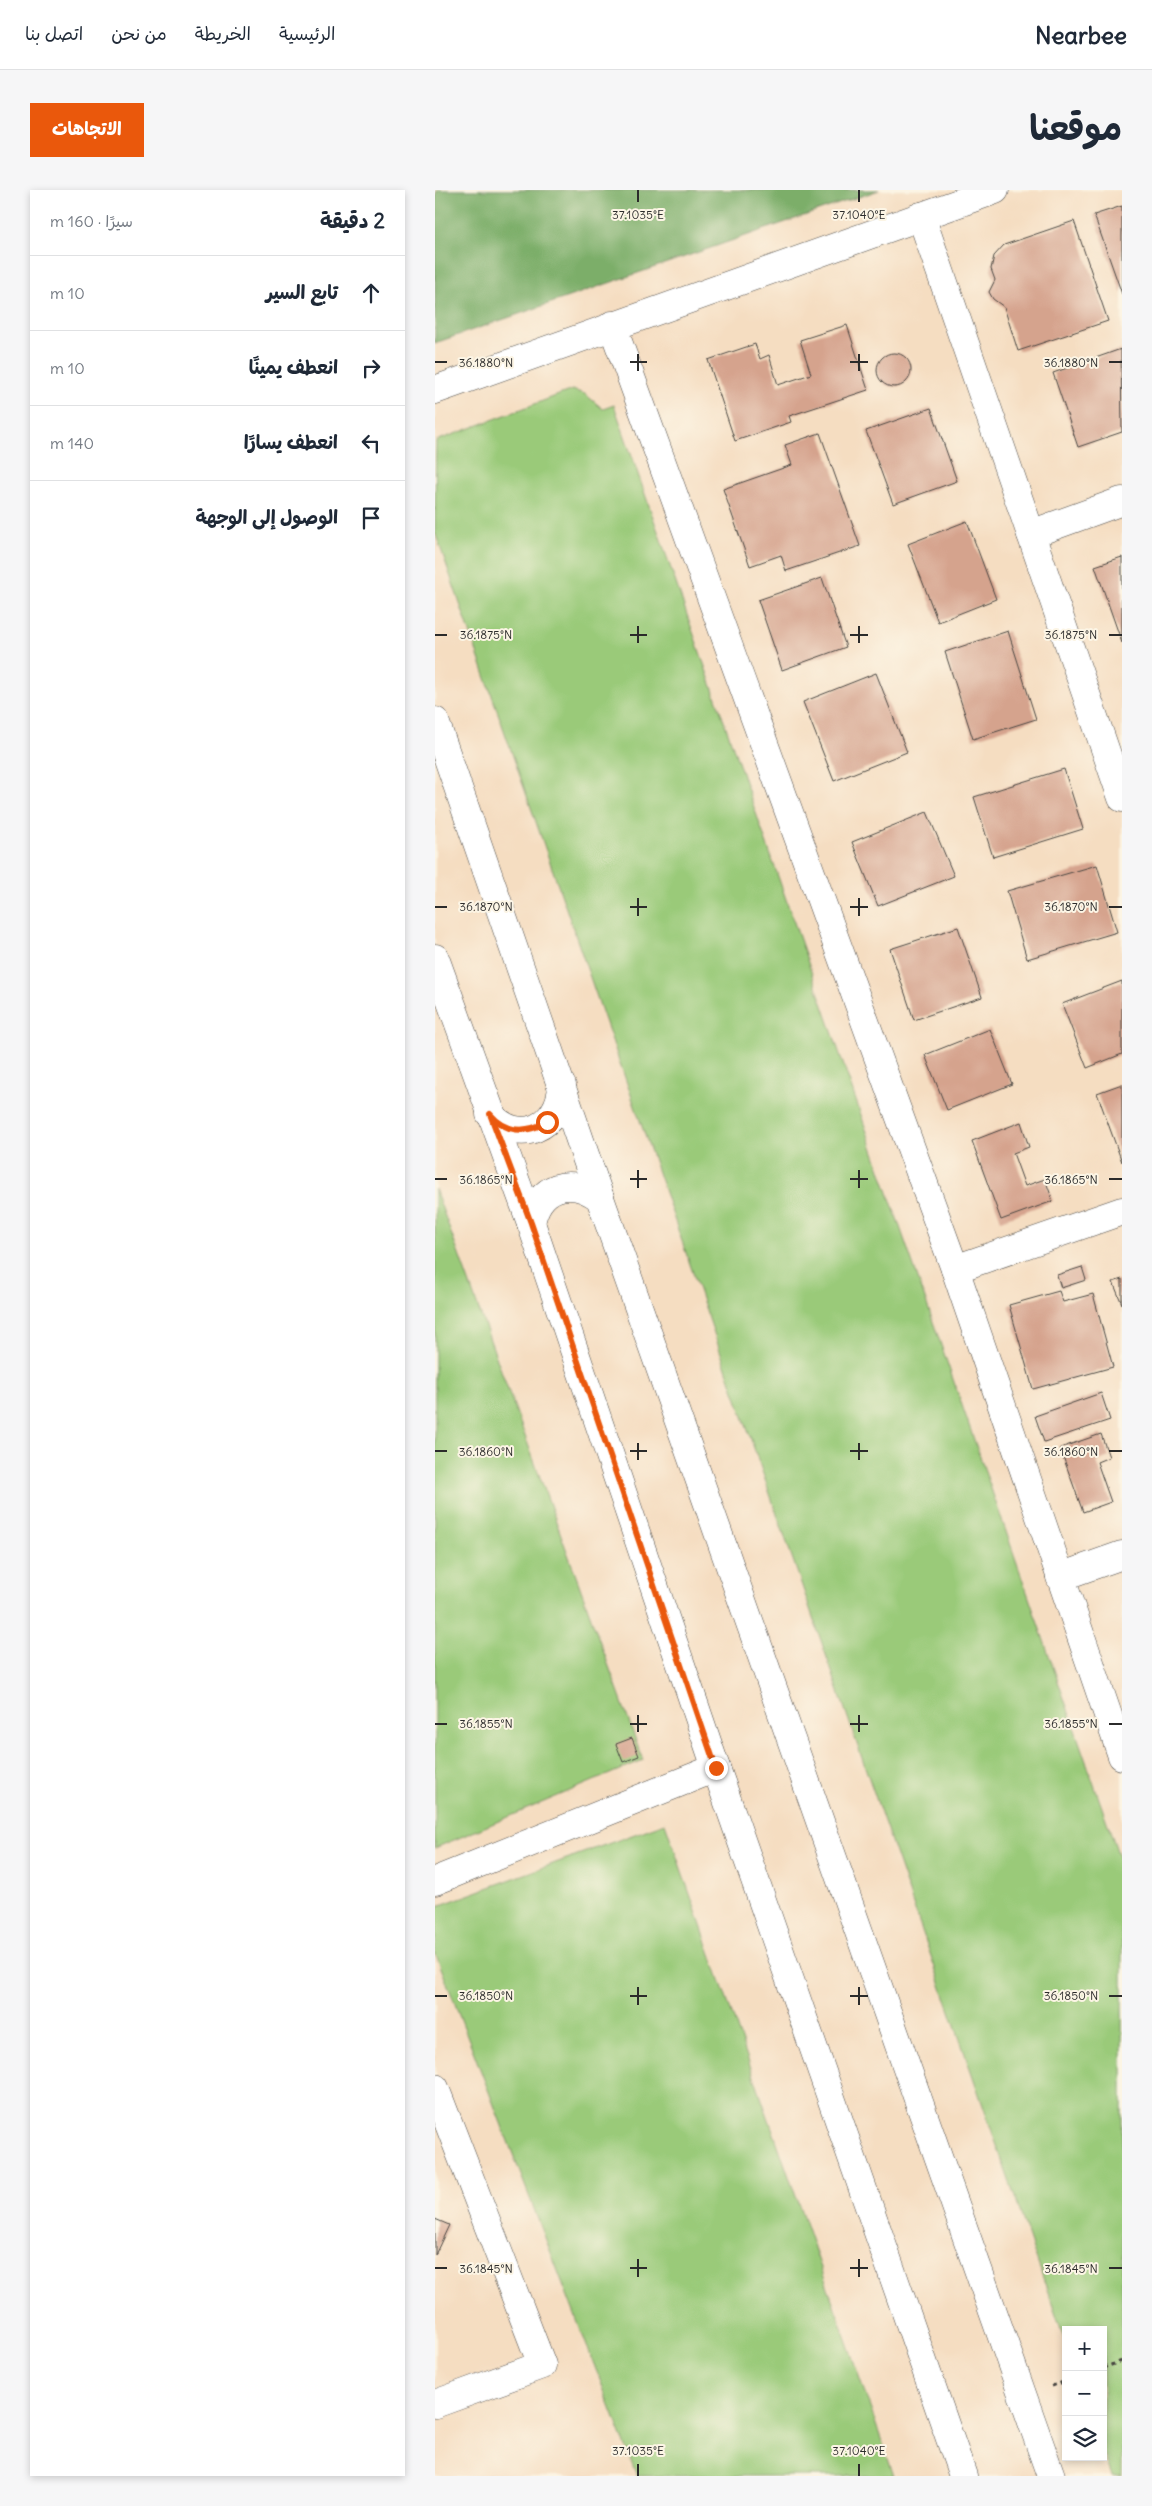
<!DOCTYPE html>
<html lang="ar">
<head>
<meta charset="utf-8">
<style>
	body { margin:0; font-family:Delius,"Playpen Sans Arabic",sans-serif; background:#f6f6f7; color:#1f2937; direction:rtl }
	.controls { position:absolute; right:15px; bottom:15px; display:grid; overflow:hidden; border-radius:0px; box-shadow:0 2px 8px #0003 }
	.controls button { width:45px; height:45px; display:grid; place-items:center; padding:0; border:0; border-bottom:1px solid #e0e1e3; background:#fff; color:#1f2937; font:25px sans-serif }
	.stop { position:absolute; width:15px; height:15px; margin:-11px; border:4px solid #ea580c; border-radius:50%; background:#fff }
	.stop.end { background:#ea580c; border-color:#fff; box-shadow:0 1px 5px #0008 }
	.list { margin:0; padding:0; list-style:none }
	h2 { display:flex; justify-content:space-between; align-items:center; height:65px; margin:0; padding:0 20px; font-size:21px }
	h2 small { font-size:16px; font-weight:400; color:#747a83 }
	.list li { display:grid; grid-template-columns:32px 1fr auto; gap:15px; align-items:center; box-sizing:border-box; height:75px; padding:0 20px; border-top:1px solid #e0e1e3 }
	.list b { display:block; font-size:19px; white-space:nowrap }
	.list em { font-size:16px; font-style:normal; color:#747a83 }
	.icon { flex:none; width:28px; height:28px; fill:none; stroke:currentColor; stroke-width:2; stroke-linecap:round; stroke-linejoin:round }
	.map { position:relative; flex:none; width:687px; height:2286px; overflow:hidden; direction:ltr; border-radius:0px }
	header { display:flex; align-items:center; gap:30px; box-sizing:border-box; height:70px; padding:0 25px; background:#fff; border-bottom:1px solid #e0e1e3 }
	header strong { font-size:24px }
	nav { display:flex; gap:28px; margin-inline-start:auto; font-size:18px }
	.intro { display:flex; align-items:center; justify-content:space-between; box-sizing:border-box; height:120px; padding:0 30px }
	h1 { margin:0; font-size:35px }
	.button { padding:12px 22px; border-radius:0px; background:#ea580c; color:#fff; font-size:18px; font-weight:700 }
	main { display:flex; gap:30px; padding:0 30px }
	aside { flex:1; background:#fff; border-radius:0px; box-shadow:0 2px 8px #0003 }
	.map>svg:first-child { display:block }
	.green { fill:#9aca79; stroke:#627a52 }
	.forest { fill:#7bae69; stroke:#536c4a }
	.building { fill:#d5a38d }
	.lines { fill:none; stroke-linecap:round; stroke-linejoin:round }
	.minor-casing { stroke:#494642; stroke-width:29 }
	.tertiary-casing { stroke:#494642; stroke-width:29 }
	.secondary-casing { stroke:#494642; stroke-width:29 }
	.path { stroke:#494642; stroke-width:3; stroke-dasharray:4 4; stroke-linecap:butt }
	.minor { stroke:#fff; stroke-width:28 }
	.tertiary { stroke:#fff; stroke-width:28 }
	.secondary { stroke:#fff; stroke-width:28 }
	.route { stroke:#ea580c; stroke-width:6 }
	.ticks { fill:none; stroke:#2b2b2b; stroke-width:2 }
	.ticks-label { font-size:12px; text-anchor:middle; fill:#2b2b2b; stroke:#fcf5e5; stroke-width:4; stroke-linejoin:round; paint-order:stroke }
</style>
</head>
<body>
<header>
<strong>Nearbee</strong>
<nav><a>الرئيسية</a><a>الخريطة</a><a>من نحن</a><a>اتصل بنا</a></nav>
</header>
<div class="intro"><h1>موقعنا</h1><a class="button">الاتجاهات</a></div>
<main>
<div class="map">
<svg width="687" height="2286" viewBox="0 0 687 2286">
	<rect width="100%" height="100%" fill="#fcf5e5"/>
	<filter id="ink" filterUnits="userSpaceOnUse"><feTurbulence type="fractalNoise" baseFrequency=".02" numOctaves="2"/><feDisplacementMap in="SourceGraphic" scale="10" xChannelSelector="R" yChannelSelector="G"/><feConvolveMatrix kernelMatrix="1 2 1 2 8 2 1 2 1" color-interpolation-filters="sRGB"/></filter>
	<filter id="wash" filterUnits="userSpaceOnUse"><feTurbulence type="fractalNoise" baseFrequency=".0096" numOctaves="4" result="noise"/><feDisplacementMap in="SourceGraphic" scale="20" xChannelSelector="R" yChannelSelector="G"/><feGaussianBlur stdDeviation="1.12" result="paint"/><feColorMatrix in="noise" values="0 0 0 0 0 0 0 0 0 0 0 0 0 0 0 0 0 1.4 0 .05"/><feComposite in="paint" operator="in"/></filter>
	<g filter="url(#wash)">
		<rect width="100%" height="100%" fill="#f5ddc1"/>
		<g class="green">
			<polygon points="137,200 150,204 168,219 179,215 687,1675 687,2286 677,2286 668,2262 668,2140 631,2140 631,2154 0,342 1,251"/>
			<polygon points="0,999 208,1570 0,1658"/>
			<polygon points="230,1633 459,2286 202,2286 0,1762 0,1717"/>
		</g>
		<polygon class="forest" points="2,0 444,0 0,153 0,10"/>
		<g id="blocks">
			<g class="building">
				<polygon points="687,16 687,104 659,25"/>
				<polygon points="639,31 673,131 583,161 569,117 558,109 554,102 560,90 556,79 559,66 569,55"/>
				<polygon points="412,135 433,200 354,226 356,232 300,251 273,170 320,154 325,169 334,165 343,195 376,184 365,150"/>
				<polygon points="686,159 687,242 643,257 618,183"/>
				<circle cx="459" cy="180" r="17"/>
				<polygon points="496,218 522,291 458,314 431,241"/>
				<polygon points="385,243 425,356 351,381 346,365 315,376 288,299 357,275 350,255"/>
				<polygon points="532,331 561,409 503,432 473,354"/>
				<polygon points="687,367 687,453 660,376"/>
				<polygon points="387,388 411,457 347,480 323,410"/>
				<polygon points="573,441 601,529 538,549 510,462"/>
				<polygon points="441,483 472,562 399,591 368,512"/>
				<polygon points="629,579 648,639 558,667 539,607"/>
				<polygon points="492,622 519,686 443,716 417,652"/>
				<polygon points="662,675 682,742 592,769 572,701"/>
				<polygon points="523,737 547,807 479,830 455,759"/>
				<polygon points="687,791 687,864 652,878 627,814"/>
				<polygon points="555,839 577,894 512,920 490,865"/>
				<polygon points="687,894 687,972 662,903"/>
				<polygon points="586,932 594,957 578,963 590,996 610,989 618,1011 566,1030 537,951"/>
				<polygon points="647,1077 651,1090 626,1098 622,1085"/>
				<polygon points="687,1089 687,1114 678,1092"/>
				<polygon points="624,1101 628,1112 658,1104 678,1177 598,1199 574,1115"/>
				<polygon points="666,1203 675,1230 609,1252 600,1226"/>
				<polygon points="666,1244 674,1267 662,1272 676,1312 648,1322 625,1258"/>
				<polygon points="197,1548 204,1566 188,1572 181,1554"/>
				<polygon points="0,2029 14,2035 0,2065"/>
			</g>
		</g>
	</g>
	<g filter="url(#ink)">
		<use href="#blocks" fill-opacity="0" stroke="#494642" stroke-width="1"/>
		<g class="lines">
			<g class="minor-casing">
				<g id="minor">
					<polyline points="486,26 687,608"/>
					<polyline points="596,344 687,311"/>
					<polyline points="520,1079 687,1021"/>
					<polyline points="625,1387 687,1365"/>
					<polyline points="0,1691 281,1578"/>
					<polyline points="0,1898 107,2175 0,2214"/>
				</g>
			</g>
			<g class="tertiary-casing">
				<g id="tertiary">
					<polyline points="177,135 520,1079 687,1566"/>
					<polyline points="0,200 560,0"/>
				</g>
			</g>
			<g class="secondary-casing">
				<g id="secondary">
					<polyline points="0,531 165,1008 616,2286"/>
					<polyline points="0,768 96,1033 281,1578 528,2286"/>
					<path d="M55,924C83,957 125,938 127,896"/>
					<path d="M96,1033C103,996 135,985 165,1008"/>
				</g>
			</g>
			<g class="path">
				<polyline points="668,2178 687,2171"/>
				<polyline points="617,2196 631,2191"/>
			</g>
			<use href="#minor" class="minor"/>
			<use href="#tertiary" class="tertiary"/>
			<use href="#secondary" class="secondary"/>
		</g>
	</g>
	<g class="lines" filter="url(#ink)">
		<path class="route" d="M112,932C90,944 71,943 55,924L96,1033L281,1578"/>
	</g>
	<path class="ticks" d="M203,0V12M424,0V12M203,164V181M424,164V181M0,172H12M195,172H212M415,172H433M674,172H687M203,436V453M424,436V453M0,445H12M195,445H212M415,445H433M674,445H687M203,708V726M424,708V726M0,717H12M195,717H212M415,717H433M674,717H687M203,980V998M424,980V998M0,989H12M195,989H212M415,989H433M674,989H687M203,1253V1270M424,1253V1270M0,1261H12M195,1261H212M415,1261H433M674,1261H687M203,1525V1542M424,1525V1542M0,1534H12M195,1534H212M415,1534H433M674,1534H687M203,1797V1815M424,1797V1815M0,1806H12M195,1806H212M415,1806H433M674,1806H687M203,2069V2087M424,2069V2087M0,2078H12M195,2078H212M415,2078H433M674,2078H687M203,2274V2286M424,2274V2286"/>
	<g class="ticks-label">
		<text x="203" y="29">37.1035°E</text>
		<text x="424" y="29">37.1040°E</text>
		<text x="51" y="177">36.1880°N</text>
		<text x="636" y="177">36.1880°N</text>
		<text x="51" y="449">36.1875°N</text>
		<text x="636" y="449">36.1875°N</text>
		<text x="51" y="721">36.1870°N</text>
		<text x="636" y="721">36.1870°N</text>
		<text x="51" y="994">36.1865°N</text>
		<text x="636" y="994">36.1865°N</text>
		<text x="51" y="1266">36.1860°N</text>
		<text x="636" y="1266">36.1860°N</text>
		<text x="51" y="1538">36.1855°N</text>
		<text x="636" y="1538">36.1855°N</text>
		<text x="51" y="1810">36.1850°N</text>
		<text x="636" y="1810">36.1850°N</text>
		<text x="51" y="2083">36.1845°N</text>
		<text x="636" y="2083">36.1845°N</text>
		<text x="203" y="2265">37.1035°E</text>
		<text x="424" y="2265">37.1040°E</text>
	</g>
</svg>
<div class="controls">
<button>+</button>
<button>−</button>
<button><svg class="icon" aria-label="layers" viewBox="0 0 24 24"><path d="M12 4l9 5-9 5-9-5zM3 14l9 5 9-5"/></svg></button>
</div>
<div class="stop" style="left:112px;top:932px"></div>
<div class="stop end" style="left:281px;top:1578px"></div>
</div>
<aside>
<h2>2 دقيقة<small>سيرًا · 160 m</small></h2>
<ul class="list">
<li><svg class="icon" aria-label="ahead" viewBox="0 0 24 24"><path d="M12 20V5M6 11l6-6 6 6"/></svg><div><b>تابع السير</b></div><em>10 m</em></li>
<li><svg class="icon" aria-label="right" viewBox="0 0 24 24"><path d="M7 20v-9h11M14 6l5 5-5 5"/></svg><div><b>انعطف يمينًا</b></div><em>10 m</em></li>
<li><svg class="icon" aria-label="left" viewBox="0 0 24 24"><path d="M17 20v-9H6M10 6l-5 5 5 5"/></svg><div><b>انعطف يسارًا</b></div><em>140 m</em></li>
<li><svg class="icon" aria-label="arrive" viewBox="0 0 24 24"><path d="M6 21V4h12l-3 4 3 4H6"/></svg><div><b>الوصول إلى الوجهة</b></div></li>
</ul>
</aside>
</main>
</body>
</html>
